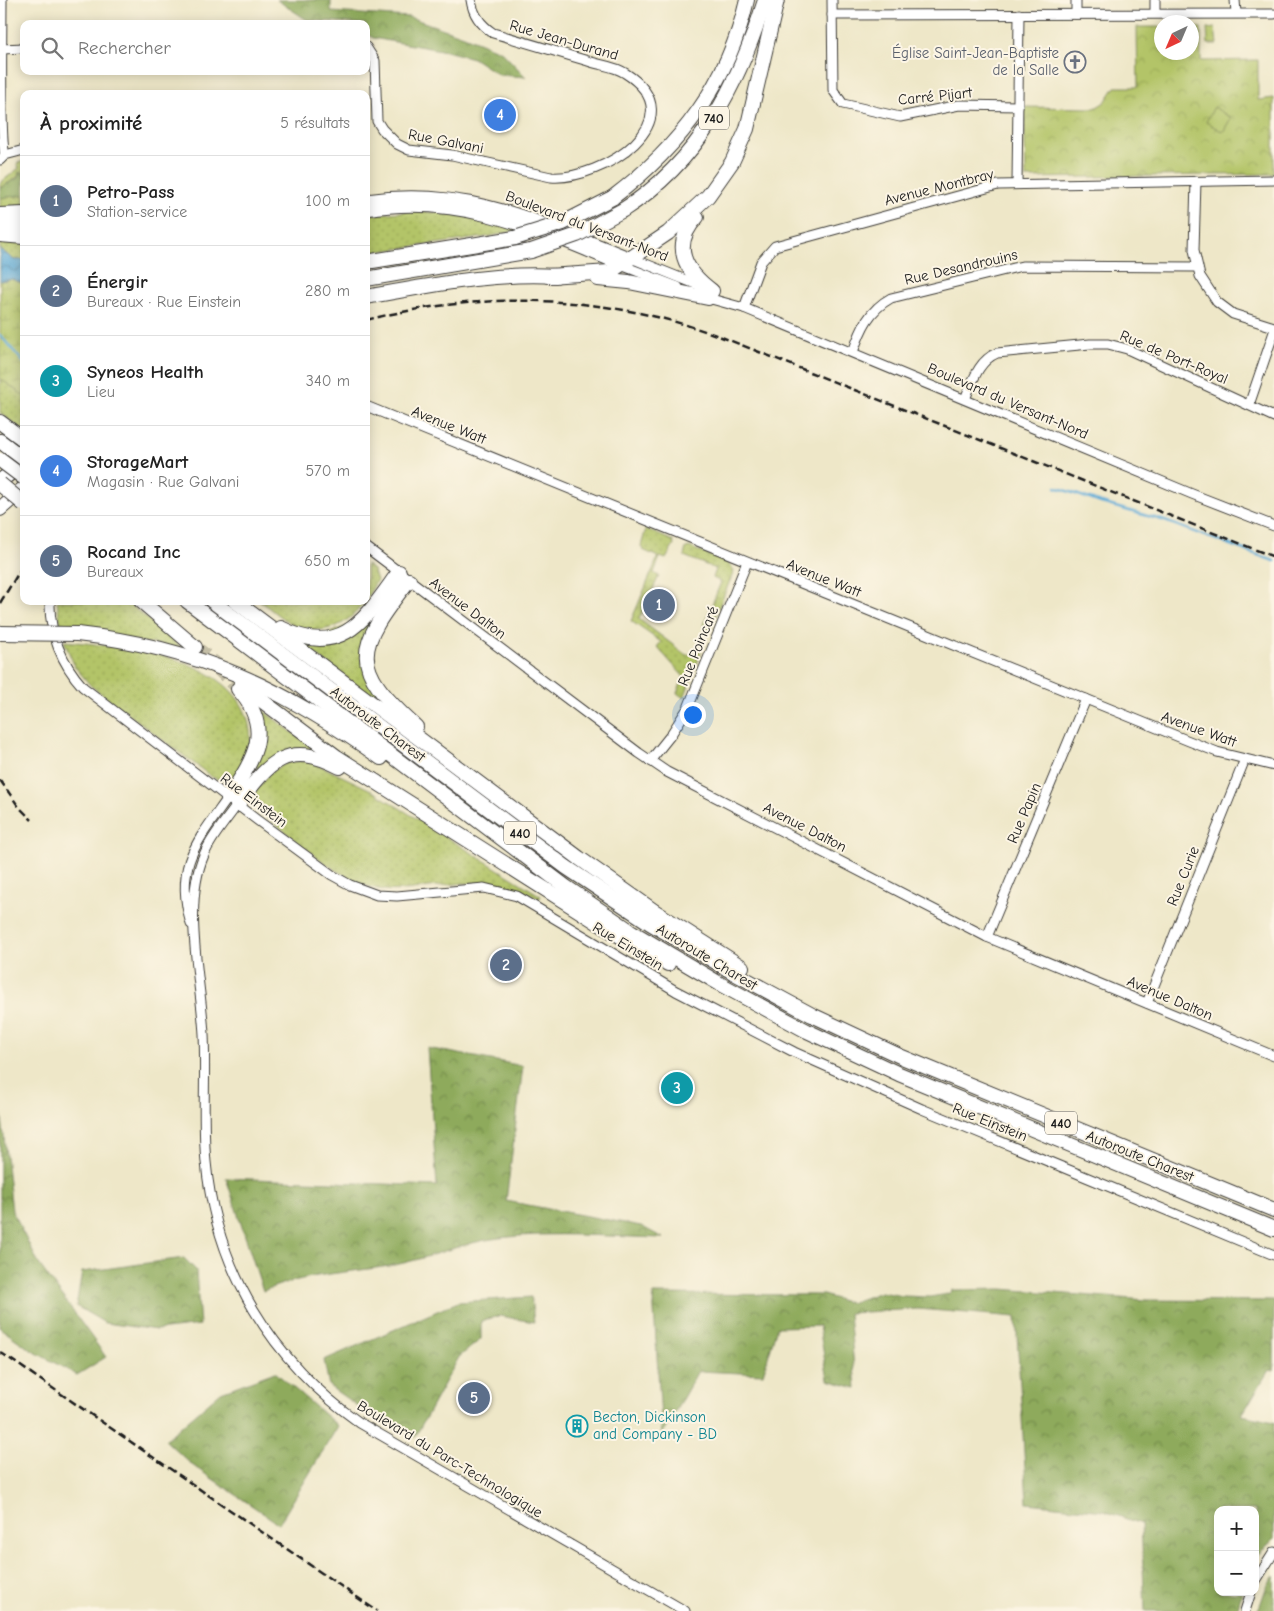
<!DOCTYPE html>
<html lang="fr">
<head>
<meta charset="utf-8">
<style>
	body { margin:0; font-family:"Comic Neue",sans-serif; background:#f2f2f2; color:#222 }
	.controls { position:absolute; right:15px; bottom:15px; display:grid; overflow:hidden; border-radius:10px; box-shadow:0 2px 12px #0003 }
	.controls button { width:45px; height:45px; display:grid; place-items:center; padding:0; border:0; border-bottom:1px solid #e0e0e0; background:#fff; color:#222; font:25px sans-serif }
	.compass { position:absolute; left:1154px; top:15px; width:45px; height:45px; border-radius:50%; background:#fff; box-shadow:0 2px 12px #0003; rotate:224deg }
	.you { position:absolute; left:692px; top:714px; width:18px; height:18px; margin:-12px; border:4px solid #fff; border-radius:50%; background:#1a73e8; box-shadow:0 0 0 8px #1a73e833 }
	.badge { display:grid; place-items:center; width:32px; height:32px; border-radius:50%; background:#1a73e8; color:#fff; font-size:16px; font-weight:700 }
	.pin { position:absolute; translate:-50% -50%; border:2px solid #fff; box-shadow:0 1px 5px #0006 }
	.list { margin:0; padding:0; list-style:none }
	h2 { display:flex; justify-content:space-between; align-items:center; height:65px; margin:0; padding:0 20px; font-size:21px }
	h2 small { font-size:16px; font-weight:400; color:#767676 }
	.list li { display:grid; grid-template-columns:32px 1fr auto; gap:15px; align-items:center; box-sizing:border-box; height:90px; padding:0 20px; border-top:1px solid #e0e0e0 }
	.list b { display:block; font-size:19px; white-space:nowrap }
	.list p { margin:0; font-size:16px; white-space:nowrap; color:#767676 }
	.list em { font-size:16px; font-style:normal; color:#767676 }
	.icon { flex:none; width:28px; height:28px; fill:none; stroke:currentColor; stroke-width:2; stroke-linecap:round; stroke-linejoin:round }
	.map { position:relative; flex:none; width:1274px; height:1611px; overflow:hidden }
	.search { position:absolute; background:#fff; box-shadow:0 2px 12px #0003; left:20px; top:20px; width:350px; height:55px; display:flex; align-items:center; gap:12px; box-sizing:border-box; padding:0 18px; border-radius:10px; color:#767676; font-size:19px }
	.panel { position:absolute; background:#fff; box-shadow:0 2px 12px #0003; left:20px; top:90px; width:350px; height:515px; border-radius:10px }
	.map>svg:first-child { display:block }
	.grass { fill:url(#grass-dots); stroke:#687042 }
	.forest { fill:url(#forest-crowns); stroke:#55633c }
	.wetland { fill:url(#wetland-marsh); stroke:#687042 }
	.park { fill:url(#park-crowns); stroke:#687042 }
	.garden { fill:#b3c467; stroke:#687042 }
	.water { fill:url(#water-waves); stroke:#3d647a }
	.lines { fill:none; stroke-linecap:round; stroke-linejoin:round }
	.stream { stroke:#5eabd7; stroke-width:2.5 }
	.highway-tunnel { stroke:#c4bea6; stroke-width:14; stroke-dasharray:14 7; stroke-linecap:butt }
	.minor-casing { stroke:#3c3a36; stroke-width:11 }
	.major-casing { stroke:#3c3a36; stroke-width:13 }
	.highway-casing { stroke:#3c3a36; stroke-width:16 }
	.minor { stroke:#fff; stroke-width:9 }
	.major { stroke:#fff; stroke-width:11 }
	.highway { stroke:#fff; stroke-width:14 }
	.rail { stroke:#1c1c1c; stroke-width:2.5; stroke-dasharray:8 4; stroke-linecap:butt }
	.highway-bridge-casing { stroke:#3c3a36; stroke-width:16; stroke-linecap:butt }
	.highway-bridge { stroke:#fff; stroke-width:14 }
	.labels { text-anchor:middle; stroke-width:4; stroke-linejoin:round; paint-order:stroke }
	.shield { fill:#fcf5e5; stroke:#5f5d58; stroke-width:1 }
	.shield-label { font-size:14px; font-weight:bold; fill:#1c1c1c }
	.street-label { font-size:15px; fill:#1c1c1c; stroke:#fcf5e5 }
	.worship-label { font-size:15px; fill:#5b616d; stroke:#fcf5e5; text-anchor:end }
	.culture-label { font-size:15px; fill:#0d838f; stroke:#fcf5e5; text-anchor:start }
</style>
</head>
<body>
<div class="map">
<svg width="1274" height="1611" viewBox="0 0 1274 1611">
	<defs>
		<pattern id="grass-dots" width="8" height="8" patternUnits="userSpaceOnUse" patternTransform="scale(1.25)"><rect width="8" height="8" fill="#b3c467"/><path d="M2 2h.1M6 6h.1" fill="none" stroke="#99a859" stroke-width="1.8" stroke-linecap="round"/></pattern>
		<pattern id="forest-crowns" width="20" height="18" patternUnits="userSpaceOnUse" patternTransform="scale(1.25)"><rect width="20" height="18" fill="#8eaa5c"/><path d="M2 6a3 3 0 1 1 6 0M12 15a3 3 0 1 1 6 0" fill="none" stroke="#738a4b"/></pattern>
		<pattern id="wetland-marsh" width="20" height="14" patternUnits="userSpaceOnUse" patternTransform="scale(1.25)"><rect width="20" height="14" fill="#b3c467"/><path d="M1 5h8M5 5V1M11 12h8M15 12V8" fill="none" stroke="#99a859"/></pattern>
		<pattern id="park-crowns" width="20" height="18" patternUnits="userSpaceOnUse" patternTransform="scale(1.25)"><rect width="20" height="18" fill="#b3c467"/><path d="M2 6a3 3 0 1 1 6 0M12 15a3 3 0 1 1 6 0" fill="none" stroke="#99a859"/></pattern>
		<pattern id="water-waves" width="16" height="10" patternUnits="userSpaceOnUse" patternTransform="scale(1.25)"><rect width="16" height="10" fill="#5eabd7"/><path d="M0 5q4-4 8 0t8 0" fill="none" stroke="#4d8aae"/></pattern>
	</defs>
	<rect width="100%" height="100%" fill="#fcf5e5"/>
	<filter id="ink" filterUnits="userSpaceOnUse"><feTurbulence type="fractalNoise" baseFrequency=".02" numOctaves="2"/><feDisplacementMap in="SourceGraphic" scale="10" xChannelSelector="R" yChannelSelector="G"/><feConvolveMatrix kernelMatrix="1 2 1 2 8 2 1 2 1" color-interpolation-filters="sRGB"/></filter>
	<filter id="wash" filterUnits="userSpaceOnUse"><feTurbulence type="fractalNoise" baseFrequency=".0096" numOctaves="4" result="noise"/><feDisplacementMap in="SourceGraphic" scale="20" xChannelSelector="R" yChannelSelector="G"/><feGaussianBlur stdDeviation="1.12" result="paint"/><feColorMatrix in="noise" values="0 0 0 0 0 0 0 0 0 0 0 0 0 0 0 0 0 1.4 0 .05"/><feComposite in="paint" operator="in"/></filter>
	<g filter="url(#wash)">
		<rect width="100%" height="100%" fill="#eee7c8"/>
		<g class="grass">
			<polygon points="24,161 24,173 0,188 0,183 19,168 17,163"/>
			<polygon points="24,195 24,207 0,208 0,198"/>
			<polygon points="412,211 457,214 516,229 516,231 486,237 366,253 366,215"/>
			<polygon points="0,241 24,243 24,260 14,260 0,249"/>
			<polygon points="0,378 24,396 24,431 0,413"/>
			<polygon points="646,529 673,541 674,545 666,559 660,557 654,573 659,576 639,619 686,655 693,654 695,649 701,653 684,698 677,693 684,677 657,647 661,642 631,621 658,557 643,550 641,546"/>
			<polygon points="689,547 728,563 734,571 709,631 703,627 721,582 713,578 716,569 684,556 686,548"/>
			<polygon points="366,564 373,570 377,580 366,600"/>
			<polygon points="57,601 126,601 183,649 61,628"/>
			<path d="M260,601H365C350,624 326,636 298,627C285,622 271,609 260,601Z"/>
			<polygon points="372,616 374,617 364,637 380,698 378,701 302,644"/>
			<path d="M64,641C123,647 240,655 250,730C253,750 245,768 229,780H219L212,777L91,686L75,667Z"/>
			<polygon points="262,710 312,747 311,751 260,770 256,767 263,743 259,712"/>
			<path d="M308,760L369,789L541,896L539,899C498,876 464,883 420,888C406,890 393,892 378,889C338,881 291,835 258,810L254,801L255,792L270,772L287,763Z"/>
		</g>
		<g class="forest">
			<polygon points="277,0 331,0 331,12 409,17 464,36 502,52 526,77 499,75 473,58 446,51 373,38 366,34 366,24 307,20"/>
			<polygon points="19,172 24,173 24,195 0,198 0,188 18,178"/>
			<path d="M427,1048L523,1066L506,1201L641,1226L663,1238C609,1237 553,1231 499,1238C462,1242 426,1260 389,1266C346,1273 304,1274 263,1291L226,1178L437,1186Z"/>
			<polygon points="0,1099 12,1211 39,1264 106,1357 77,1375 31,1350 0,1328"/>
			<polygon points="184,1258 196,1270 200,1325 157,1330 105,1323 76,1306 82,1272"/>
			<polygon points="1001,1289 1146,1300 1274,1301 1274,1371 1269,1370 1242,1415 1274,1422 1274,1539 1255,1557 1255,1510 1218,1510 1218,1592 1242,1592 1237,1611 1145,1611 1141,1524 1104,1511 1027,1503 1016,1317 918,1309 849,1313 856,1388 828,1380 819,1326 777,1327 763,1374 698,1371 662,1435 653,1294 823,1295 850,1303 881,1292 903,1296 930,1297 948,1294 952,1290"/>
			<polygon points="531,1297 534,1322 500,1316 481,1321 481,1339 459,1357 415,1437 373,1417 329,1386 324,1360 458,1302"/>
			<polygon points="275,1372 338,1426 279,1524 192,1465 165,1440 221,1392"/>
			<polygon points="1274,1576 1274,1611 1258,1611 1266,1588"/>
		</g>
		<polygon class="wetland" points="12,279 24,284 24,396 0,378 0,281"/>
		<polygon class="park" points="1137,27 1161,27 1162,52 1192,52 1192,27 1201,28 1201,61 1258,60 1258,100 1274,98 1274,174 1026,178 1024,107 1095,108 1105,102 1115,87 1138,87"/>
		<g class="garden">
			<polygon points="1215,28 1217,44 1208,44 1207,29"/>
			<polygon points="1214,107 1231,118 1223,132 1206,122"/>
		</g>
		<polygon class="water" points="0,249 14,260 24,260 24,284 12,279 0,281"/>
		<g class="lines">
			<g class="stream">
				<polyline points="0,335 24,363"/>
				<polyline points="1056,487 1101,503 1162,520 1274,561"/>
			</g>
		</g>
	</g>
	<g filter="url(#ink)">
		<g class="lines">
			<g class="highway-tunnel">
				<polyline points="195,647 220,667"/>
				<polyline points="216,667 237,687"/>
			</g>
			<g class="minor-casing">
				<g id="minor">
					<path d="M2,0C2,25 0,141 5,155"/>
					<polyline points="832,0 833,90 843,104 900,117 959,105 1018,106"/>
					<polyline points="1076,0 1076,14"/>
					<polyline points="1235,0 1236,13"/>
					<polyline points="1155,13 1155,0"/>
					<polyline points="832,15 1274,14"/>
					<path d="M366,47L375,61L377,121L382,129L397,144L409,150L452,155L551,177C602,181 698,119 625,73C615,66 599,65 588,61C557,52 525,42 493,33C481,25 473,15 471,0"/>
					<polyline points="2,49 24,48"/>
					<polyline points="0,160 5,155 24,150"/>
					<polyline points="1196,181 1194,250 1200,276 1217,302 1233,314 1274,327"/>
					<polyline points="1017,184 1019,14"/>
					<polyline points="631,258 703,287"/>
					<polyline points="621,265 678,287"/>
					<polyline points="704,297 744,308 1192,494 1274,526"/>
					<polyline points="744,308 761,262 775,246 998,185 1274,180"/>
					<path d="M853,352C861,329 869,310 891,298L1022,266L1197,267"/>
					<path d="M965,399C973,381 978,361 997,353L1090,344H1108L1127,349L1274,417"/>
					<polyline points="1249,405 1274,332"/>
					<polyline points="366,406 1189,741 1217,752 1274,766"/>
					<polyline points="366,547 639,753 667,772 987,937 1274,1056"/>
					<path d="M50,601C49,633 62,664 83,687L257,820L332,875L350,885L377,895L397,896L484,888L517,896L676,991L794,1052L922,1109L1274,1255"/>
					<polyline points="650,761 670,736 688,708 747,562"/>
					<path d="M237,805C226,821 211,837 204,855C182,905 201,981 204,1034C206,1077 202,1120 206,1162C216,1270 272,1361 360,1423L685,1611"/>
					<path d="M191,924C174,866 196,843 228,798"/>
					<polyline points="987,937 1086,699"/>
					<polyline points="1147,1003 1245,759"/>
					<polyline points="1255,1582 1274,1552"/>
					<polyline points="1245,1611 1251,1592"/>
				</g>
			</g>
			<g class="major-casing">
				<g id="major">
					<path d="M366,200C467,185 540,222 631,258"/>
					<path d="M366,210C460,194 537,230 621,265"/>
				</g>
			</g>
			<g class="highway-casing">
				<g id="highway">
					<path d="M612,198C680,147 728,84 747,0"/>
					<path d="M623,210C700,161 739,84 765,0"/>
					<polyline points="0,215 24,214"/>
					<path d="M697,217C670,246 685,271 712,291"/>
					<polyline points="0,227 24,225"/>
					<polyline points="0,235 24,237"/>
					<polyline points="366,262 515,238"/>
					<polyline points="548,276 610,272 668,233 708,196 732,162 747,129 777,0"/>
					<polyline points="366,279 531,251"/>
					<polyline points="598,279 629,282 708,298"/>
					<path d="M366,297C429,286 492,272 556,276"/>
					<polyline points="0,422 24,440"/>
					<polyline points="0,441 8,447"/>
					<polyline points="0,481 24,463"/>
					<polyline points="0,509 24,488"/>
					<path d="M409,580C355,649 348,665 416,727"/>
					<polyline points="141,601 195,647"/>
					<polyline points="187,601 566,887 632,932 720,984 807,1031 899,1074 1274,1229"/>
					<polyline points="212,601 566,867 650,923 736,974 812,1015 902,1057 1274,1210"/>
					<polyline points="235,601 579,858 654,911 742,967"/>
					<path d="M281,628C343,660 366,617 399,572"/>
					<path d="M77,634C197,647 283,688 381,758"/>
					<polyline points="241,685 337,757 608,929 668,964"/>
					<path d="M228,798C253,760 275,730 238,689"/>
					<path d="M237,805C269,763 286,739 340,767"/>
				</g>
			</g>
			<use href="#minor" class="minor"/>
			<use href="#major" class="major"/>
			<use href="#highway" class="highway"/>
			<g class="rail">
				<path d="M366,320C485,290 609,294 724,338L1274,557"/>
				<polyline points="0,603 24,564"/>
				<polyline points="0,780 19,807 32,820"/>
				<polyline points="0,1352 377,1611"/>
			</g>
			<g class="highway-bridge-casing">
				<g id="highway-bridge">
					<polyline points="515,238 563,223 612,198"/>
					<polyline points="531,251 577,235 623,210"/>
					<polyline points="8,447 24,459"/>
					<polyline points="0,460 24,478"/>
					<polyline points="0,484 24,504"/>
					<polyline points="0,633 77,634"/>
				</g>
			</g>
			<use href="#highway-bridge" class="highway-bridge"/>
		</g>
	</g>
	<defs>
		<g id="church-ring" transform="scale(1.125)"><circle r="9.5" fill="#fcf5e5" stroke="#6b7280" stroke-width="1.5"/><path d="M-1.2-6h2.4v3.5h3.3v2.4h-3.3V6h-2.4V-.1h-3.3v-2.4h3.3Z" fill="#6b7280"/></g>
		<g id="building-ring" transform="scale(1.125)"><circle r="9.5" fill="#fcf5e5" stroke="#0f9aa8" stroke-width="1.5"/><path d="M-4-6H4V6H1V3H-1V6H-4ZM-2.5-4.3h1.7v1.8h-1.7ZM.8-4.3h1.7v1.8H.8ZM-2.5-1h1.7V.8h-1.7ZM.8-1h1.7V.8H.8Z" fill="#0f9aa8"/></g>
	</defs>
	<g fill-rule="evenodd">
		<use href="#church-ring" x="1075" y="62"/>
		<use href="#building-ring" x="577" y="1426"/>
	</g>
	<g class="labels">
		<g class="shield">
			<rect x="699" y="106.5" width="30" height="23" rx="4"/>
			<rect x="504" y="821.5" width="32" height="23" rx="4"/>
			<rect x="1045" y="1111.5" width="32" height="23" rx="4"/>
		</g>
		<g class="shield-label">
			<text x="714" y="123">740</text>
			<text x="520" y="838">440</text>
			<text x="1061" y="1128">440</text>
		</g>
		<g class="street-label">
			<text transform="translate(564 40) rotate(16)" y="5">Rue Jean-Durand</text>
			<text transform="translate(935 96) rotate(-6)" y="5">Carré Pijart</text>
			<text transform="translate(446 141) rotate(11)" y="5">Rue Galvani</text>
			<text transform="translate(939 187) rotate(-14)" y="5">Avenue Montbray</text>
			<text transform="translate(587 226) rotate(21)" y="5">Boulevard du Versant-Nord</text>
			<text transform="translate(961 267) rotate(-13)" y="5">Rue Desandrouins</text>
			<text transform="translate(1174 357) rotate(23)" y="5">Rue de Port-Royal</text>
			<text transform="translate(1008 401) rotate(23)" y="5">Boulevard du Versant-Nord</text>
			<text transform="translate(449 425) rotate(22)" y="5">Avenue Watt</text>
			<text transform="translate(824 578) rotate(22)" y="5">Avenue Watt</text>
			<text transform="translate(468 608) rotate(37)" y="5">Avenue Dalton</text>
			<text transform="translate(698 646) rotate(-68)" y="5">Rue Poincaré</text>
			<text transform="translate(378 724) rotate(37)" y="5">Autoroute Charest</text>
			<text transform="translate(1199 729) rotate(20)" y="5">Avenue Watt</text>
			<text transform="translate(254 800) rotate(37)" y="5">Rue Einstein</text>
			<text transform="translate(1024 813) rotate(-67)" y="5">Rue Papin</text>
			<text transform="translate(805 827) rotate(27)" y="5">Avenue Dalton</text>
			<text transform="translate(1183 876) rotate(-68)" y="5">Rue Curie</text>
			<text transform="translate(628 946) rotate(31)" y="5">Rue Einstein</text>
			<text transform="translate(707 957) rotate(31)" y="5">Autoroute Charest</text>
			<text transform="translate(1170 998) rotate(23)" y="5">Avenue Dalton</text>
			<text transform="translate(990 1122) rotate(22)" y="5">Rue Einstein</text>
			<text transform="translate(1140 1156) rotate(22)" y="5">Autoroute Charest</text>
			<text transform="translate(450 1459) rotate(31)" y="5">Boulevard du Parc-Technologique</text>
		</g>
		<g class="worship-label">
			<text x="1059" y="58">Église Saint-Jean-Baptiste<tspan x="1059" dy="17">de la Salle</tspan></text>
		</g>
		<g class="culture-label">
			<text x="593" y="1422">Becton, Dickinson<tspan x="593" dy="17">and Company - BD</tspan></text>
		</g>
	</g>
</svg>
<div class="controls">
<button>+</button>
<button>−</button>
</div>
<svg class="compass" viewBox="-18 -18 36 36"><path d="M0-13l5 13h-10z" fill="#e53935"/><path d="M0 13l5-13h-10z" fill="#767676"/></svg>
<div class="you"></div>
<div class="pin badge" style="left:659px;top:605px;background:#5c6f8a">1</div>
<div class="pin badge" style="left:506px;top:965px;background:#5c6f8a">2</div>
<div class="pin badge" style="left:677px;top:1088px;background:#0f9aa8">3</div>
<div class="pin badge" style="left:500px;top:115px;background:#3f7fe0">4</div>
<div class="pin badge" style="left:474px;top:1398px;background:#5c6f8a">5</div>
<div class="search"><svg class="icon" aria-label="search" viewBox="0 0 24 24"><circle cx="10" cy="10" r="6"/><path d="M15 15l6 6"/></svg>Rechercher</div>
<section class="panel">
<h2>À proximité<small>5 résultats</small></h2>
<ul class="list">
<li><span class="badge" style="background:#5c6f8a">1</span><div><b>Petro-Pass</b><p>Station-service</p></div><em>100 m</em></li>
<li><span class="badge" style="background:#5c6f8a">2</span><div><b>Énergir</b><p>Bureaux · Rue Einstein</p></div><em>280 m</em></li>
<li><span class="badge" style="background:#0f9aa8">3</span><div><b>Syneos Health</b><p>Lieu</p></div><em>340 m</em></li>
<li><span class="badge" style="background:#3f7fe0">4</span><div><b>StorageMart</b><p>Magasin · Rue Galvani</p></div><em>570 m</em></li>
<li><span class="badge" style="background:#5c6f8a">5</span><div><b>Rocand Inc</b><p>Bureaux</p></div><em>650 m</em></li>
</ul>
</section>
</div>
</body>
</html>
